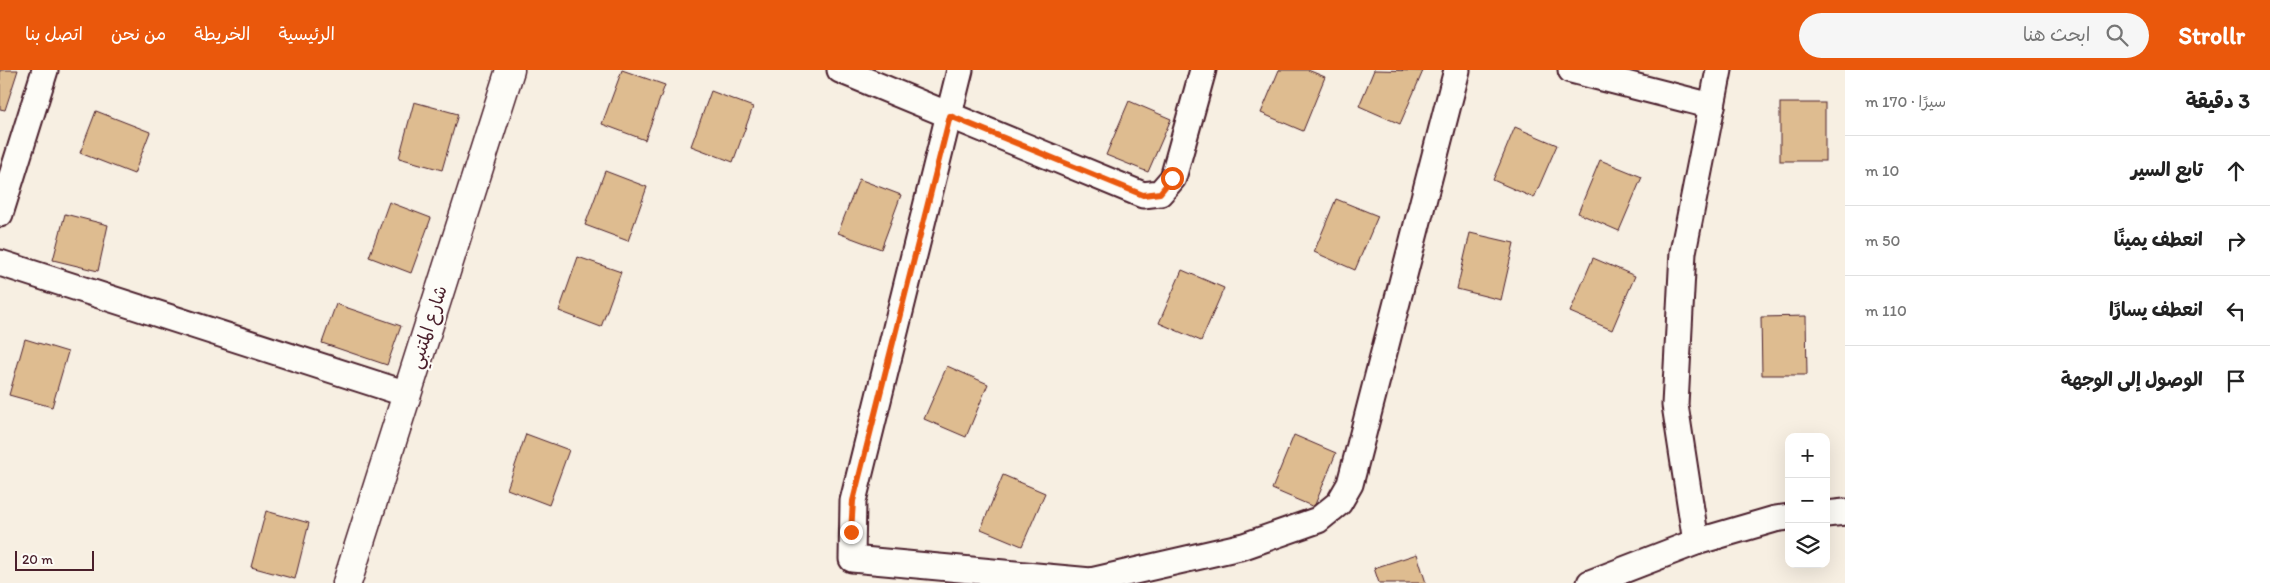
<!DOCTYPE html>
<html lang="ar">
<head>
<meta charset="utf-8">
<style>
	body { margin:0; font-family:Itim,"Playpen Sans Arabic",sans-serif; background:#f6f6f6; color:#222; direction:rtl }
	.controls { position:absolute; right:15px; bottom:15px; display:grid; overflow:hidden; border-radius:10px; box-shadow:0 5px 20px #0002 }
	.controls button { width:45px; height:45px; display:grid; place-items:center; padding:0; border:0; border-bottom:1px solid #e0e0e0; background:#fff; color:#222; font:25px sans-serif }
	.scale { position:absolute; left:15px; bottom:12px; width:79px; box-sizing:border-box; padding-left:5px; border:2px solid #4a1f2b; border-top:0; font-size:14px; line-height:18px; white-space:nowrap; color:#4a1f2b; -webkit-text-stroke:4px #fdfcf7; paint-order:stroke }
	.stop { position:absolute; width:15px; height:15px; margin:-11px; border:4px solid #ea580c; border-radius:50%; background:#fff }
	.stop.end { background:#ea580c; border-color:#fff; box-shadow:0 1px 5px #0008 }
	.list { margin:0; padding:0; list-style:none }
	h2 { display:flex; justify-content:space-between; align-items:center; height:65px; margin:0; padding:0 20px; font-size:21px }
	h2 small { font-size:16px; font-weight:400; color:#767676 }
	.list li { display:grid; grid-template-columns:32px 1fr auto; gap:15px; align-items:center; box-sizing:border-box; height:70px; padding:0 20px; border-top:1px solid #e0e0e0 }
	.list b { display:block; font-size:19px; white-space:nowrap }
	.list em { font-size:16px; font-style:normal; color:#767676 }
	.icon { flex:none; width:28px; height:28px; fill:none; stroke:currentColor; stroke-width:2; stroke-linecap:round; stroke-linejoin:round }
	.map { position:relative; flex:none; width:1845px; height:513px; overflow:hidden; direction:ltr }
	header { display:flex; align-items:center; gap:30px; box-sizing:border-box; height:70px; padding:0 25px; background:#ea580c; color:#fff }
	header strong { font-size:24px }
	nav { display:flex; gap:28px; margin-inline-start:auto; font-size:18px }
	.search { width:350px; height:45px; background:#f6f6f6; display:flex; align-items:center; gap:12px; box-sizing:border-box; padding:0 18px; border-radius:28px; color:#767676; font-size:19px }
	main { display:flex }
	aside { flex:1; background:#fff }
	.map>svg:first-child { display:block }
	.building { fill:#debc90; stroke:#4a1f2b }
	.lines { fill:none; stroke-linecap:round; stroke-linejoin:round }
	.minor-casing { stroke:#4a1f2b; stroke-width:29 }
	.tertiary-casing { stroke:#4a1f2b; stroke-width:31 }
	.minor { stroke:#fdfcf7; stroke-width:25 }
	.tertiary { stroke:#fdfcf7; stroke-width:28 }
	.route { stroke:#ea580c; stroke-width:6 }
	.labels { text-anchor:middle; stroke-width:4.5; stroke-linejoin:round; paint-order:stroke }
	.street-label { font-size:18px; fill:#4a1f2b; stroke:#fdfcf7 }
</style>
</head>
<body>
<header>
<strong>Strollr</strong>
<div class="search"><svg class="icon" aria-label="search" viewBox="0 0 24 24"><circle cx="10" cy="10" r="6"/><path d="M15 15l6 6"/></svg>ابحث هنا</div>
<nav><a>الرئيسية</a><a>الخريطة</a><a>من نحن</a><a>اتصل بنا</a></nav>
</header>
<main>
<aside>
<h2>3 دقيقة<small>سيرًا · 170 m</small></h2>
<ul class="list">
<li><svg class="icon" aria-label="ahead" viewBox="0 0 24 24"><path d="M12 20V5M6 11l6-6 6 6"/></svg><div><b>تابع السير</b></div><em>10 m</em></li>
<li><svg class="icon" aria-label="right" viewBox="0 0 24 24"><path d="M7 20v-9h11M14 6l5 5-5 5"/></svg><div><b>انعطف يمينًا</b></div><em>50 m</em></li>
<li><svg class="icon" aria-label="left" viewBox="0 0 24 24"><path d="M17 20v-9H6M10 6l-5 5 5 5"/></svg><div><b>انعطف يسارًا</b></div><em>110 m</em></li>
<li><svg class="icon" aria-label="arrive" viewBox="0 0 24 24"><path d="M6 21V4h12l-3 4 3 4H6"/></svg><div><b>الوصول إلى الوجهة</b></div></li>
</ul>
</aside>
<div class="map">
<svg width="1845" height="513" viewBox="0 0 1845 513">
	<rect width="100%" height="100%" fill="#f7efe2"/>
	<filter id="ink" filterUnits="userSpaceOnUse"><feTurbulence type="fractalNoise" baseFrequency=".02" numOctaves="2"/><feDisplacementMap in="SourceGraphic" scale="10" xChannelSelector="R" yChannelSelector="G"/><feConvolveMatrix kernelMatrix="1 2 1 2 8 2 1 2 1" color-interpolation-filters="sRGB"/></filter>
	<g filter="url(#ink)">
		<g class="building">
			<polygon points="0,0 18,0 5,40 0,39"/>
			<polygon points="622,0 665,15 645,70 602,54"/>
			<polygon points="1279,0 1308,0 1325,7 1303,61 1261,43"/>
			<polygon points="1374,0 1423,1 1400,54 1359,36"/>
			<polygon points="711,21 753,37 733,92 691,76"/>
			<polygon points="1129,31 1171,49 1148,102 1106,85"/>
			<polygon points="414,32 458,44 442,100 399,88"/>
			<rect x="1780" y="33" width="45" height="58"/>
			<polygon points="96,41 150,62 134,104 80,83"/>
			<polygon points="1515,57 1557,75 1534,128 1493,110"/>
			<polygon points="1600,90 1642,107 1619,161 1578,143"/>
			<polygon points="605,101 647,117 628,171 585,155"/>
			<polygon points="859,109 901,125 881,179 838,163"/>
			<polygon points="1336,129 1378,146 1355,200 1314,182"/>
			<polygon points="389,132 431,148 411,203 369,187"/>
			<polygon points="65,144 108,155 98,201 53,190"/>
			<polygon points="1470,163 1514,173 1501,230 1457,219"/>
			<polygon points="578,187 621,202 601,257 559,241"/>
			<polygon points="1593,188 1635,206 1612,260 1570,242"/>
			<polygon points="1182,200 1224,218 1201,271 1159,253"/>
			<polygon points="336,234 401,256 387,295 322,273"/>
			<polygon points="1806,246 1807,305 1762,305 1761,247"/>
			<polygon points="25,269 68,282 52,337 9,325"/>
			<polygon points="947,296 988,314 966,367 924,349"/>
			<polygon points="526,364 569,380 549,435 507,419"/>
			<polygon points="1294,365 1336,383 1314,437 1272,419"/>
			<polygon points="1003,405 1045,423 1022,476 981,459"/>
			<polygon points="266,441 309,453 295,509 251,497"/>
			<polygon points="1417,484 1426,513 1379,513 1374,498"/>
		</g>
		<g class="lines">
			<g class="minor-casing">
				<g id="minor">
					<polyline points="840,0 1143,125 1160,123 1173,108 1203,0"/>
					<polyline points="960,0 853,431 852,489 1091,511 1244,476 1318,450 1339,433 1350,414 1457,0"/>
					<polyline points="1571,0 1712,36"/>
					<polyline points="0,144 45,0"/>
					<polyline points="0,193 407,324"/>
					<polyline points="1826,444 1845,442"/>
					<polyline points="1696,472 1675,335 1683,182 1719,0"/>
					<polyline points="1590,513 1696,472 1775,449 1789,447"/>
				</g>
			</g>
			<g class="tertiary-casing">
				<polyline id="tertiary" points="347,513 510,0"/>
			</g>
			<use href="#minor" class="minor"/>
			<use href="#tertiary" class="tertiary"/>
		</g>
	</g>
	<g class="lines" filter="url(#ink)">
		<polyline class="route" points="851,462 853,431 950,46 1143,125 1160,123 1172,108"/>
	</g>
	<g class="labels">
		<g class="street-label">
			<text transform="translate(428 257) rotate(-72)" y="6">شارع المتنبي</text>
		</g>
	</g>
</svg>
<div class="controls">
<button>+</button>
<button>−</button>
<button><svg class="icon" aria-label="layers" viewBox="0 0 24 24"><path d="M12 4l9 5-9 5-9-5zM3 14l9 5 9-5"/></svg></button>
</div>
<div class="scale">20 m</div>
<div class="stop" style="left:1172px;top:108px"></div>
<div class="stop end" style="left:851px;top:462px"></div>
</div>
</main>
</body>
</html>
